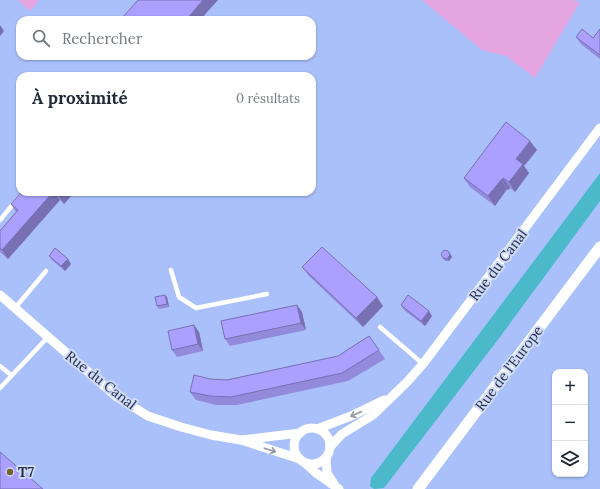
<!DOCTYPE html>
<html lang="fr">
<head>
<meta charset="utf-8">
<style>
	body { margin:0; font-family:Lora,serif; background:#f6f6f7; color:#1f2937 }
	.controls { position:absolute; right:12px; bottom:12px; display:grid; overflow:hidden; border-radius:8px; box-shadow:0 1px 3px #0004 }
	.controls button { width:36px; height:36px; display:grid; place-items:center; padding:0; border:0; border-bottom:1px solid #e0e1e3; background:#fff; color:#1f2937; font:20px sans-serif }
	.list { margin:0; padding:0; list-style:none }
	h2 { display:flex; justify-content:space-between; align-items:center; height:52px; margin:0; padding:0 16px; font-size:17px }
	h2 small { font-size:13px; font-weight:400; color:#747a83 }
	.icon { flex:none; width:22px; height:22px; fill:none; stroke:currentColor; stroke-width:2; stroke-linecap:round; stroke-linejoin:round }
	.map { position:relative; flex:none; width:600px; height:489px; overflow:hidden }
	.search { position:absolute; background:#fff; box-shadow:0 1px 3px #0004; left:16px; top:16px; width:300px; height:44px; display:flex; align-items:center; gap:10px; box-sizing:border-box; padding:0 14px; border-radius:12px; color:#747a83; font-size:15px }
	.panel { position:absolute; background:#fff; box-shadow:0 1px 3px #0004; left:16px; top:72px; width:300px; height:124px; border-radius:12px }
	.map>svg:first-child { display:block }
	.built { fill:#a9c0fb; fill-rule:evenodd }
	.green { fill:#e5a6e2 }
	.water { fill:#4bb9c9 }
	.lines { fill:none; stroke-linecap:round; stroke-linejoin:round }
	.service { stroke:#fff; stroke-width:4.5 }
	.minor { stroke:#fff; stroke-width:9 }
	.tertiary { stroke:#fff; stroke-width:11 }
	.wall { fill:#938adb }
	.shaded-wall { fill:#7870b2 }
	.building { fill:#aba0ff; stroke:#7870b2 }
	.oneway { stroke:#9497a2 }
	.poi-dot { fill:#74612f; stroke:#cedbfb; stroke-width:1.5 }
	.labels { text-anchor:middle; stroke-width:4; stroke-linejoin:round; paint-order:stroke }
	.street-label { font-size:14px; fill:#282f44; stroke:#cedbfb }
	.poi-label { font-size:14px; font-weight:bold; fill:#282f44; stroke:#cedbfb; text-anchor:start }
</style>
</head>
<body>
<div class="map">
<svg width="600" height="489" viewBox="0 0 600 489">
	<rect width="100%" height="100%" fill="#bccdf8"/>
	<path class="built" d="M0,0H600V489H0ZM20,20H312V56H20ZM20,76H312V192H20ZM555,372H585V474H555Z"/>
	<g class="green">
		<polygon points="18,0 39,0 30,11"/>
		<polygon points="422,0 571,0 580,2 535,78 506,56 482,50"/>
	</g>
	<polygon class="water" points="600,173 600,201 500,337 384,488 374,489 370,486 371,478"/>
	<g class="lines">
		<g class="service">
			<polyline points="0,220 23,192"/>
			<polyline points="171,270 179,297 196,308 267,294"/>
			<polyline points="15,308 46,271"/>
			<polyline points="380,327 423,364"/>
			<polyline points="0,366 11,375"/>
			<polyline points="0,388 48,337"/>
		</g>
		<g class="minor">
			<polyline points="0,295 117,397 148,416 181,427 211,435 241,440 300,459"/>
			<circle cx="312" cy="446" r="18"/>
			<polyline points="317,429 351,416 384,400"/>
			<polyline points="242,440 300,433"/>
			<polyline points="330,447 342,434 373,415 407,382 423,364 600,128"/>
			<polyline points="326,458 327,473 334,484"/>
			<polyline points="305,463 316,473 339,489"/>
		</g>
		<polyline class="tertiary" points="418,489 600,247"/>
	</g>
	<g class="wall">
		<polygon points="600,29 600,59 581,44 576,37 593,38"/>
		<polygon points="537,150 524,166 529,173 515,192 510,188 508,190 507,189 495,206 470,187 464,178"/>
		<polygon points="21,192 70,192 72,195 64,204 60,200 8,259 0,252 0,231 16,212 11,204"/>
		<polygon points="450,253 452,257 449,261 445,261 443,258"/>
		<polygon points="49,256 71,264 65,271 52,260"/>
		<polygon points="302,267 383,306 363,327 309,276"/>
		<polygon points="165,295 167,297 169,307 159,309 157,306"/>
		<polygon points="401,305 432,316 425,326 404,310"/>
		<polygon points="302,312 306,330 230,346 225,339"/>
		<polygon points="199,332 203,351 177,357 172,350"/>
		<polygon points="369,336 385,359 348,381 237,405 216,405 196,400 190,392 210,379 227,380 338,356"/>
	</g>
	<g class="shaded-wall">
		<polygon points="203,0 218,0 200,20 186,20"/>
		<polygon points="0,25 4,31 0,36"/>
		<polygon points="530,141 537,150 524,166 529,173 515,192 509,182 516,159"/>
		<polygon points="503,178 510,188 508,190 502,180"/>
		<polygon points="501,180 507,189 495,206 488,196"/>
		<polygon points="53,192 54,192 60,200 8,259 2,250"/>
		<polygon points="61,192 70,192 72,195 64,204 58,195"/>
		<polygon points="448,251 452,257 449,261 447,259"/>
		<polygon points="68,259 71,264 65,271 61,266"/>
		<polygon points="165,295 167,297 169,307 167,304"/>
		<polygon points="377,297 383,306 363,327 356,318"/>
		<polygon points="297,305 302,312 306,330 301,323"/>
		<polygon points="429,311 432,316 425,326 421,321"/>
		<polygon points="194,325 199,332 203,351 198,344"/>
	</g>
	<g class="building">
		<polygon points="138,0 203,0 186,20 128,20 124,16"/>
		<polygon points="582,29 593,38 600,29 600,55 576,37"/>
		<polygon points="57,73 60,76 55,76"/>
		<polygon points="506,122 530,141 516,159 523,164 509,182 503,178 502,180 501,180 488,196 464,178"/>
		<polygon points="21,192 53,192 2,250 0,248 0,231 18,210 11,204"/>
		<polygon points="55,192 61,192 58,195"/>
		<polygon points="322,247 377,297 356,318 302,267"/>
		<polygon points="55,248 68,259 61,266 49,256"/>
		<polygon points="444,250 448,251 450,255 447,259 443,258 441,254"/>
		<polygon points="165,295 167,304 157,306 155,297"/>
		<polygon points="408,295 429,311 421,321 401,305"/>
		<polygon points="297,305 301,323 225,339 221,321"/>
		<polygon points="194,325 198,344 172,350 168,331"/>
		<polygon points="369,336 379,350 342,373 231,397 210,396 190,392 194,375 210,379 227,380 338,356"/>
		<polygon points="0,452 43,489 0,489"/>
	</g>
	<defs><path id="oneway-shaft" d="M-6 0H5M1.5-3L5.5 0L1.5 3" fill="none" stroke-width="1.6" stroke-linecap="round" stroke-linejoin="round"/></defs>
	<g class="oneway">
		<use href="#oneway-shaft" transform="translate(356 414) rotate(156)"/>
		<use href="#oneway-shaft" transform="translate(270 450) rotate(18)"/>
	</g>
	<circle class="poi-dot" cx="10" cy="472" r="4"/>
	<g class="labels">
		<g class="street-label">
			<text transform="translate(498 265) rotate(-53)" y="5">Rue du Canal</text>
			<text transform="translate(509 368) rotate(-53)" y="5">Rue de l'Europe</text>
			<text transform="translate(101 380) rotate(38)" y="5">Rue du Canal</text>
		</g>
		<g class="poi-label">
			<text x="18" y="477">T7</text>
		</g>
	</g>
</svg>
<div class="controls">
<button>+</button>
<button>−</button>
<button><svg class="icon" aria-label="layers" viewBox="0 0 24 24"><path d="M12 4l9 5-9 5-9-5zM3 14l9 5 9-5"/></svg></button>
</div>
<div class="search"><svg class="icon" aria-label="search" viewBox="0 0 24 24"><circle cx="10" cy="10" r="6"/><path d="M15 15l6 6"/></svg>Rechercher</div>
<section class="panel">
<h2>À proximité<small>0 résultats</small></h2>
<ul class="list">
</ul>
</section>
</div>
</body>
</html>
